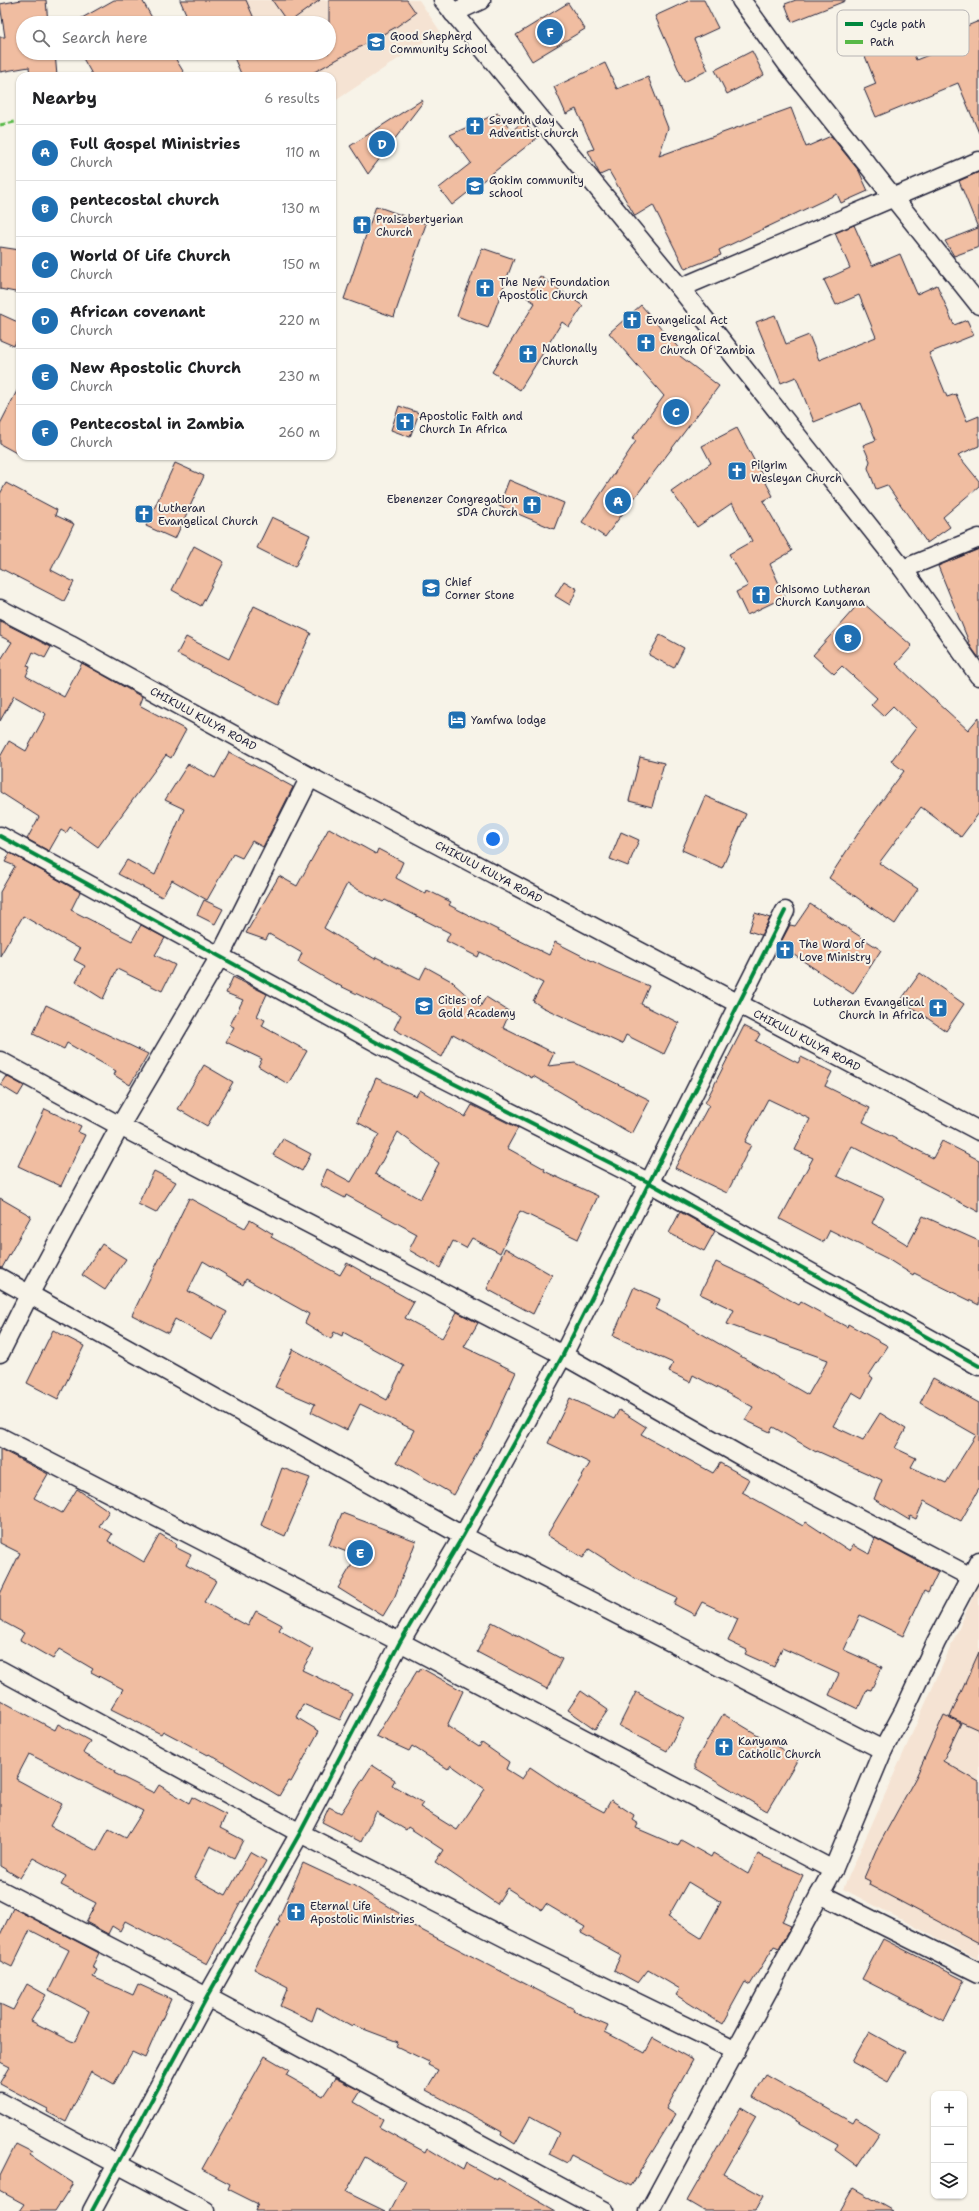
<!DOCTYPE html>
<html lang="en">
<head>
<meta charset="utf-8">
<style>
	body { margin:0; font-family:"Shantell Sans",sans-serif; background:#f6f6f6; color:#202124 }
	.controls { position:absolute; right:12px; bottom:12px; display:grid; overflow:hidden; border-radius:8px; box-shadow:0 1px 3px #0004 }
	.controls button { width:36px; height:36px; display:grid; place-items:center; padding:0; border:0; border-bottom:1px solid #e0e0e0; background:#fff; color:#202124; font:20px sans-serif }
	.you { position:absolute; left:493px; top:839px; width:14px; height:14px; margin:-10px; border:3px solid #fff; border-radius:50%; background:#1a73e8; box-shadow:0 0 0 6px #1a73e833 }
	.badge { display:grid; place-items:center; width:26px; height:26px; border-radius:50%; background:#1f6fb2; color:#fff; font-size:13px; font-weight:700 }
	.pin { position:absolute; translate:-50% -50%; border:2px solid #fff; box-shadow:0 1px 4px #0006 }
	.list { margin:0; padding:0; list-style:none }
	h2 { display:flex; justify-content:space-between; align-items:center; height:52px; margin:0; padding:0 16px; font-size:17px }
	h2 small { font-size:13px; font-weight:400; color:#757577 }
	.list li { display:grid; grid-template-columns:26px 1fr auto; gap:12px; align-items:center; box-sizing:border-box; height:56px; padding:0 16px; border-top:1px solid #e0e0e0 }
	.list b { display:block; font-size:15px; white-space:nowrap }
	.list p { margin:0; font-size:13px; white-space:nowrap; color:#757577 }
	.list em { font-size:13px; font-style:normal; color:#757577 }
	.icon { flex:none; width:22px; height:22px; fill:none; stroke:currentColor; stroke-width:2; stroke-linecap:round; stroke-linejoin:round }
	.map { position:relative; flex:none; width:979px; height:2211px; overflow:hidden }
	.search { position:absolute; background:#fff; box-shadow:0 1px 3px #0004; left:16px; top:16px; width:320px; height:44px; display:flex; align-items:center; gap:10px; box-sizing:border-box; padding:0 14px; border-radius:22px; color:#757577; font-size:15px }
	.panel { position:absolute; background:#fff; box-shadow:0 1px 3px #0004; left:16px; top:72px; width:320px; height:388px; border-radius:12px }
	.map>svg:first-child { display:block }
	.built { fill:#f5e3d3 }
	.building { fill:#f0bda1; stroke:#22223b; fill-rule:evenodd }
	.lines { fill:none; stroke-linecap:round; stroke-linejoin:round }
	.street-casing { stroke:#22223b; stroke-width:21 }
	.street { stroke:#f7f3e8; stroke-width:18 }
	.quiet { stroke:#58b947; stroke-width:3; stroke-dasharray:6 3; stroke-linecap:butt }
	.cycleway-casing { stroke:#f7f3e8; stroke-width:6 }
	.cycleway { stroke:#00873e; stroke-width:4 }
	.labels { text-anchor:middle; stroke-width:4; stroke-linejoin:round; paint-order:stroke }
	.poi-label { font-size:11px; fill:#22223b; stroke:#f7f3e8; text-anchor:start }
	.street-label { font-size:11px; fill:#22223b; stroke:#f7f3e8 }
	.key { fill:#f7f3e8; stroke:#b7b4b4; stroke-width:1 }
	.key-label { font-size:11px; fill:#22223b }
</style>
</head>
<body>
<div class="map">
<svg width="979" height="2211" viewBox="0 0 979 2211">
	<rect width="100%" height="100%" fill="#f7f3e8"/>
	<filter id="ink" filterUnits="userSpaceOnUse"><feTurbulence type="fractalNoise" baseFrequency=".025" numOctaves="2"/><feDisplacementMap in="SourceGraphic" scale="8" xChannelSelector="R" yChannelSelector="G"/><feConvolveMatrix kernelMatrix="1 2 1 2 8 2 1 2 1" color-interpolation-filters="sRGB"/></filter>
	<g filter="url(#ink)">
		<g class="built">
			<polygon points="244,0 419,0 440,31 332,103 332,76 289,76 329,53 329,23 257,23"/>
			<polygon points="979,1583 979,1960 843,1889"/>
		</g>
		<g class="building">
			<polygon points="21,0 46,0 48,23 23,23 23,53 55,53 57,76 30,76 29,67 0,72 0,37 5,37 0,4"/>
			<polygon points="114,0 142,0 155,23 73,23"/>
			<polygon points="180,0 246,0 256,23 190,23"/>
			<polygon points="272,0 320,0 288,23"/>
			<polygon points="329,0 407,0 416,13 396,27 307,76 242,76 232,53 329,53"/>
			<polygon points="690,0 704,0 718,28 694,39 708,70 684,82 655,16"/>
			<polygon points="796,0 845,0 845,1 792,22 785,4"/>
			<polygon points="568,3 585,29 532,61 516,35"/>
			<polygon points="964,21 967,26 979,21 979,133 958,83 876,117 864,89 876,84 863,51 907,36 916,60 951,46 944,30"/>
			<polygon points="752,51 764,75 727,94 715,70"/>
			<polygon points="80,53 172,53 186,76 93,76"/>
			<polygon points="605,63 617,89 648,77 668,128 659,156 791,108 806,147 831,136 859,171 868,191 841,203 837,194 719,250 721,255 685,269 653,205 635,216 609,171 600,175 588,151 594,149 576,109 566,114 554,87"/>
			<polygon points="422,100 423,102 368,174 350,146"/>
			<polygon points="498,113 512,131 523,121 537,138 452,205 439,188 471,163 450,135"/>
			<polygon points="979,172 979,247 954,256 945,241 978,228 959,181"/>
			<polygon points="376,206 426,224 394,317 344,299"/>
			<polygon points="854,225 872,266 900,254 917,294 937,285 954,325 967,320 974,335 929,353 947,397 956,394 967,421 979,416 979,446 958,455 979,481 979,486 943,517 950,527 927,543 887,485 876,489 868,468 870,461 863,445 876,440 861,403 814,422 796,377 781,383 756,322 775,315 786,344 809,335 819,360 876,337 859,295 836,305 824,280 850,268 835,233"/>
			<polygon points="0,247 20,250 20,293 0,289"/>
			<polygon points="482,248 514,259 488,328 457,316"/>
			<polygon points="540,276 583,306 569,327 562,322 520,390 492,372 535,303 526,297"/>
			<polygon points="641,305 683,353 680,356 719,386 605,537 582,522 636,441 632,439 664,396 609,333"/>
			<polygon points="0,314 20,323 20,332 14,346 0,340"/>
			<polygon points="20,385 20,455 0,444 0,424"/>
			<polygon points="399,406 419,413 410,437 391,430"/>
			<polygon points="737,428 773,496 763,501 792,551 770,564 785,597 747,615 736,592 748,586 729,554 752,541 732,503 697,527 671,491 711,463 702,446"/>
			<polygon points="175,463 204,476 175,539 146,526"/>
			<polygon points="509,480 564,503 554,529 499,506"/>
			<polygon points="6,483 57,510 55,515 74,524 51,570 74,582 64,601 0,568 0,494"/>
			<polygon points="272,517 310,535 295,567 257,548"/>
			<polygon points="194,546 224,562 201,606 172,590"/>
			<polygon points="979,549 979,658 971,647 938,566"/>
			<polygon points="564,581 577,589 570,605 555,596"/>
			<polygon points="861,601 912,646 896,664 915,682 968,730 979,717 979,813 961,837 921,807 879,863 918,889 895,924 829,878 861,829 904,771 891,761 916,728 893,706 883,716 871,705 877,698 842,666 834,674 813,655"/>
			<polygon points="254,606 311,633 278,705 177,654 186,637 229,659"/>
			<polygon points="0,621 51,647 45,658 33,652 27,666 30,667 26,676 64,697 82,663 142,697 139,705 186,730 171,758 166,755 98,847 70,827 66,833 61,830 49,851 27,839 39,817 0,792 0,757 9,741 26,751 46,714 14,696 0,721 0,661 12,642 0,636"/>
			<polygon points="660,635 684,648 674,668 649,655"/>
			<polygon points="229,752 293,787 263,847 252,841 242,858 233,854 207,900 172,880 162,897 118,874 127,860 155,875 184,809 165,800 188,764 215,778"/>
			<polygon points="640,757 664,763 652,807 629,801"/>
			<polygon points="705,796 746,814 722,868 682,850"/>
			<polygon points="329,828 376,854 378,849 403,862 396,878 426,894 427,890 451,902 449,905 492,927 549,955 555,942 606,968 649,986 641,1004 679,1023 664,1054 626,1035 622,1044 542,1007 533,1001 543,983 480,952 478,957 446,941 450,933 385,900 383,902 347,884 324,928 375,959 376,957 420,979 426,967 455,983 454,984 480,1007 486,997 510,1012 503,1028 554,1053 548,1066 575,1063 650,1100 632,1134 533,1076 532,1078 453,1034 442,1057 394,1029 401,1015 332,982 298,962 302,953 269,934 266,940 246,933 279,876 297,886"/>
			<polygon points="621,832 639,840 628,866 610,859"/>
			<polygon points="10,853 80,892 71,910 132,941 141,925 165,938 155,955 175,965 162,991 117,969 103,999 76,982 85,966 74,960 80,949 23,916 0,956 0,892 15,866 5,862"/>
			<polygon points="204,900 223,909 215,924 197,915"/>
			<polygon points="810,904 881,950 853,994 782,947 785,943 781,942 790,925 795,926"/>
			<polygon points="755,913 770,918 761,935 749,931"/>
			<polygon points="920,973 964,1004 946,1031 901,1000"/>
			<polygon points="233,977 267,994 257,1016 265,1020 262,1026 307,1051 288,1084 258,1066 262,1059 226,1042 234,1027 230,1025 243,1000 226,993"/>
			<polygon points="46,1005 148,1054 130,1085 114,1075 116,1071 67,1043 64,1049 33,1034"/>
			<polygon points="744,1026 760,1034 756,1041 798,1063 801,1057 832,1072 825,1086 870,1108 863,1122 933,1158 942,1141 979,1160 979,1212 852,1146 837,1176 884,1198 872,1223 908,1245 923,1216 979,1241 979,1305 914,1273 913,1275 886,1258 830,1230 824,1242 780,1219 813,1158 795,1150 810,1119 768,1099 745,1142 751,1145 727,1193 675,1168 709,1105 705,1103"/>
			<polygon points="204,1065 233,1082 207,1126 178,1109"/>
			<polygon points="6,1076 24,1086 18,1096 0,1085"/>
			<path d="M376,1078L416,1096L420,1090L465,1117L472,1105L518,1128L507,1148L545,1169L544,1171L598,1196L578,1239L520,1211L500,1253L472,1238L466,1248L453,1241L440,1268L409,1250L417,1234L346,1195L345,1198L320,1185L327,1169L351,1182L379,1134L357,1122ZM398,1132L439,1163L420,1199L375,1174Z"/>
			<polygon points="45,1109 81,1126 78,1132 85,1135 61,1186 18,1166"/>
			<polygon points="283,1139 311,1154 302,1171 273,1155"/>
			<polygon points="154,1171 176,1182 156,1213 138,1204"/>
			<polygon points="0,1198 31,1216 2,1268 0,1268"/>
			<polygon points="189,1198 245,1228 250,1220 273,1234 271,1237 340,1275 347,1263 372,1277 371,1278 414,1302 405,1318 442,1338 457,1312 478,1323 464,1347 516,1372 491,1428 454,1495 397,1462 414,1430 360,1404 347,1430 311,1412 315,1404 275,1387 293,1349 387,1400 404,1366 343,1332 342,1336 334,1332 331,1339 305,1323 309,1314 246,1279 243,1285 203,1261 188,1291 227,1312 212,1340 175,1319 168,1333 132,1315"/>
			<polygon points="680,1212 715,1231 704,1251 669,1233"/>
			<polygon points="102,1244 126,1259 105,1290 82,1275"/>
			<polygon points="505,1248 552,1275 533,1314 487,1289"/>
			<polygon points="716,1262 755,1280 799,1305 801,1302 847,1327 848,1324 888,1346 869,1375 873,1378 862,1398 852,1392 833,1426 863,1440 880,1413 906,1429 895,1448 916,1458 911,1467 946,1483 976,1435 920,1403 933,1378 979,1403 979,1489 961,1521 924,1501 916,1519 910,1516 909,1520 874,1499 882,1480 817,1451 816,1452 773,1427 770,1432 745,1420 753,1407 693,1375 690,1382 669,1372 673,1363 613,1336 634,1287 660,1299 656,1309 676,1319 808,1395 828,1360 727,1324 734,1310 700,1294"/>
			<polygon points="53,1330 84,1346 58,1399 27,1383"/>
			<polygon points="570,1398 614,1419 619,1410 646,1427 641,1434 713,1473 720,1463 749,1479 742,1492 803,1526 806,1522 850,1551 853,1545 869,1554 875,1538 938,1572 928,1593 924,1591 903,1636 860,1615 844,1650 882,1667 871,1690 867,1689 858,1709 829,1695 839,1674 782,1648 774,1667 745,1654 747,1650 728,1641 738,1619 702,1602 695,1615 674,1604 677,1598 634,1578 589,1549 583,1558 547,1535 590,1463 548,1443"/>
			<polygon points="0,1449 48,1474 34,1498 62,1513 77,1489 109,1511 99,1526 112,1534 108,1541 144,1562 160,1534 176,1544 175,1547 191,1555 186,1565 216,1581 204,1602 248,1626 256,1611 282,1625 279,1630 314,1650 302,1670 352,1694 340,1720 303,1704 296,1717 319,1731 291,1782 288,1781 279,1796 209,1754 208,1755 163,1731 161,1734 111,1709 123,1689 91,1672 93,1669 59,1649 53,1659 20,1640 24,1633 0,1620 0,1594 20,1553 0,1543"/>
			<polygon points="282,1468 310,1478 285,1536 261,1525"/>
			<polygon points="342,1513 416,1541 395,1596 383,1616 338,1588 357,1556 329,1545"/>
			<polygon points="492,1622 562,1659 547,1689 477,1652"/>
			<polygon points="979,1652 979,1730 950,1717"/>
			<path d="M421,1668L463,1691L447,1726L479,1747L482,1743L509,1762L506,1769L522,1779L530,1767L572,1795L604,1812L611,1800L634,1815L632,1820L638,1824L636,1828L678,1846L681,1840L711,1857L713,1853L748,1874L758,1854L803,1875L782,1922L791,1926L779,1948L774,1946L750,1985L745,1982L722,2024L676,1995L680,1989L648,1970L638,1983L614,1970L621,1955L581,1933L585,1927L546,1904L542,1910L507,1888L497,1904L435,1862L443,1850L408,1827L406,1830L376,1812L361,1842L322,1822L329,1807L341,1813L372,1765L395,1780L392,1785L423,1803L420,1807L457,1830L485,1789L451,1765L448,1769L412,1746L409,1751L376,1736L417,1671L419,1672ZM688,1882L721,1902L701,1938L668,1917Z"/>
			<polygon points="581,1691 608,1710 595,1729 568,1710"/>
			<polygon points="636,1692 684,1718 667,1751 619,1726"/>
			<path d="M0,1700L55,1730L58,1724L90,1741L83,1753L115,1771L114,1773L154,1793L159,1785L189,1803L192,1797L226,1815L220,1828L243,1840L234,1858L210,1846L194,1878L226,1895L250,1852L266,1861L243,1902L241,1901L207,1964L125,1921L120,1931L112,1926L108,1934L86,1922L96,1903L61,1885L66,1876L33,1858L20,1878L0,1866ZM29,1754L143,1811L126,1838L109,1829L97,1851L50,1826L62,1804L16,1779Z"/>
			<polygon points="723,1714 798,1759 767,1811 695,1768 695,1761"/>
			<polygon points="944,1715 961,1723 943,1761 979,1782 979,1943 869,1885 870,1881 864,1878 876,1850 916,1777"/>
			<polygon points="303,1863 350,1885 351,1884 402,1915 400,1919 574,2009 573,2011 608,2026 605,2032 645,2053 653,2038 693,2060 666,2109 675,2115 631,2186 571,2155 567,2163 549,2154 559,2133 530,2117 515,2144 501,2135 502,2132 426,2090 438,2070 428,2065 429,2062 396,2046 398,2042 353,2025 352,2027 317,2007 312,2021 280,2006 288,1987 254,1969 280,1921 278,1920"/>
			<polygon points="13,1908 99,1953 92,1967 97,1970 93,1977 133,1995 138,1984 171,1999 145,2058 132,2052 114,2084 91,2071 66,2122 47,2112 48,2109 0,2084 10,2067 0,2062 0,2004 13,2010 27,1984 46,1995 31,2021 71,2041 75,2042 89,2011 49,1990 69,1950 30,1930 12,1967 0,1961 0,1936"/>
			<polygon points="883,1939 964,1980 944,2021 862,1979"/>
			<polygon points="869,2032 905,2052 888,2082 852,2062"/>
			<polygon points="265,2056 289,2070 286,2075 323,2096 335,2078 361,2091 354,2102 383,2119 379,2127 425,2152 427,2148 463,2170 466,2163 497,2180 498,2178 556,2211 390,2211 406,2181 365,2157 346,2192 385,2211 255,2211 258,2204 228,2189 230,2184 202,2169"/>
			<polygon points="766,2074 853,2123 856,2118 879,2133 857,2166 835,2150 838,2144 753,2097"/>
			<polygon points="741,2107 756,2116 723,2174 763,2196 755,2211 704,2211 687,2201"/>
			<polygon points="16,2144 32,2152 30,2155 73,2183 55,2211 19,2211 24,2204 0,2191 0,2176"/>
			<polygon points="853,2188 894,2211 840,2211"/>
		</g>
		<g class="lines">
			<g class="street-casing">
				<g id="street">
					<polyline points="443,0 680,288 903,569 979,676"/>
					<polyline points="741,0 788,65 979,305"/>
					<polyline points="453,13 481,0"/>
					<polyline points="680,288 979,161"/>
					<polyline points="903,569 979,538"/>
					<path id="s1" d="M0,609L70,645L310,777L979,1131"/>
					<polyline points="0,836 427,1070 648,1182 979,1366"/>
					<polyline points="0,1061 120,1126 563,1355 748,1460 971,1577"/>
					<polyline points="0,1278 463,1536 883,1750"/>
					<polyline points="0,1353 30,1293 120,1126 220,956 310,777"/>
					<polyline points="0,1437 400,1642 833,1870"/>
					<polyline points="0,1670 300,1833 533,1952 736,2051"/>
					<polyline points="0,1890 207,1997 605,2211"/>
					<polyline points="820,1894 979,1973"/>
					<polyline points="0,2102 206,2211"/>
					<polyline points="92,2211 207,1997 300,1833 400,1642 463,1536 563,1355 785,911"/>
					<polyline points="649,2211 833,1870 883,1750 904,1711 936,1642 979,1561"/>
				</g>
			</g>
			<use href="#street" class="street"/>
			<polyline class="quiet" points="0,125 20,121"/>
			<g class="cycleway-casing">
				<g id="cycleway">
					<polyline points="0,836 427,1070 648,1182 979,1366"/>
					<polyline points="92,2211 207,1997 300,1833 400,1642 463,1536 563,1355 785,911"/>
				</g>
			</g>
			<use href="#cycleway" class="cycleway"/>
		</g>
	</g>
	<defs>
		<g id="school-square" transform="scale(1)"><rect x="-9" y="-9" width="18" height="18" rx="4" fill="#1f6fb2" stroke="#f7f3e8"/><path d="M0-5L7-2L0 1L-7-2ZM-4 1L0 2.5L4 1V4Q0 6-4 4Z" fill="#fff"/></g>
		<g id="church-square" transform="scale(1)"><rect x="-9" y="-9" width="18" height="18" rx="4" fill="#1f6fb2" stroke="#f7f3e8"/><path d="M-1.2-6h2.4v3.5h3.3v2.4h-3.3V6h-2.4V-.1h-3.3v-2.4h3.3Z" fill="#fff"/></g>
		<g id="hotel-square" transform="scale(1)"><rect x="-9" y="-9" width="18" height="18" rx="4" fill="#1f6fb2" stroke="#f7f3e8"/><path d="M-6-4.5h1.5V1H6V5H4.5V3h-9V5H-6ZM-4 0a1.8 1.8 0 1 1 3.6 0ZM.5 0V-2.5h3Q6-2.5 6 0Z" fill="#fff"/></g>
	</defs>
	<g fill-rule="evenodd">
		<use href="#school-square" x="376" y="42"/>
		<use href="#church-square" x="475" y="126"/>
		<use href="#school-square" x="475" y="186"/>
		<use href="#church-square" x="362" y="225"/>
		<use href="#church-square" x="485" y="288"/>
		<use href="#church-square" x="632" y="320"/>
		<use href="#church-square" x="646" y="343"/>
		<use href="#church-square" x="528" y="354"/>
		<use href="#church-square" x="405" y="422"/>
		<use href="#church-square" x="737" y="471"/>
		<use href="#church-square" x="532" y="505"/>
		<use href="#church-square" x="144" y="514"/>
		<use href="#school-square" x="431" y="588"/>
		<use href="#church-square" x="761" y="595"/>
		<use href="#hotel-square" x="457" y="720"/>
		<use href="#church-square" x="785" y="950"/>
		<use href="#school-square" x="424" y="1006"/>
		<use href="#church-square" x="938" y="1008"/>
		<use href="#church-square" x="724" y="1747"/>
		<use href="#church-square" x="296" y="1912"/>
	</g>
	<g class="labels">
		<g class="poi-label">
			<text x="390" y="40">Good Shepherd<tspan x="390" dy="13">Community School</tspan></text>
			<text x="489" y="124">Seventh day<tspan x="489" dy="13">Adventist church</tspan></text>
			<text x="489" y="184">Gokim community<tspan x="489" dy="13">school</tspan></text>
			<text x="376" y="223">Praisebertyerian<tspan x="376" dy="13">Church</tspan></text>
			<text x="499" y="286">The New Foundation<tspan x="499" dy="13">Apostolic Church</tspan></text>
			<text x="646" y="324">Evangelical Act</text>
			<text x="660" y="341">Evengalical<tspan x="660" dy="13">Church Of Zambia</tspan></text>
			<text x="542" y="352">Nationally<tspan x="542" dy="13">Church</tspan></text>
			<text x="419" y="420">Apostolic Faith and<tspan x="419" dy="13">Church In Africa</tspan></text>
			<text x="751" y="469">Pilgrim<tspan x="751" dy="13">Wesleyan Church</tspan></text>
			<text x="518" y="503" text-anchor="end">Ebenenzer Congregation<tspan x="518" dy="13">SDA Church</tspan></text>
			<text x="158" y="512">Lutheran<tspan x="158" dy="13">Evangelical Church</tspan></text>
			<text x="445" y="586">Chief<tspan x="445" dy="13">Corner Stone</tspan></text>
			<text x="775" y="593">Chisomo Lutheran<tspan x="775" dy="13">Church Kanyama</tspan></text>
			<text x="471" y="724">Yamfwa lodge</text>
			<text x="799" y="948">The Word of<tspan x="799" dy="13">Love Ministry</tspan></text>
			<text x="438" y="1004">Cities of<tspan x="438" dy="13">Gold Academy</tspan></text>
			<text x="924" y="1006" text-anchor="end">Lutheran Evangelical<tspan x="924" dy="13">Church in Africa</tspan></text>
			<text x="738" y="1745">Kanyama<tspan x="738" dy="13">Catholic Church</tspan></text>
			<text x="310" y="1910">Eternal Life<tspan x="310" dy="13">Apostolic Ministries</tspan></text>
		</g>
		<g class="street-label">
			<text dy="4" stroke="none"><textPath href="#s1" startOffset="231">CHIKULU KULYA ROAD</textPath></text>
			<text dy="4" stroke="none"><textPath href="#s1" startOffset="555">CHIKULU KULYA ROAD</textPath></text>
			<text dy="4" stroke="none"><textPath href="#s1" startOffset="915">CHIKULU KULYA ROAD</textPath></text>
		</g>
	</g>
	<rect x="837" y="10" width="132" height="46" rx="6" class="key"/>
	<rect x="845" y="22" width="18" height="4" fill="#00873e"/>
	<rect x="845" y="40" width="18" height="4" fill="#58b947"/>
	<g class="key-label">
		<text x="870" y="28">Cycle path</text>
		<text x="870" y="46">Path</text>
	</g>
</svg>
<div class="controls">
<button>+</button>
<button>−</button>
<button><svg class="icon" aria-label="layers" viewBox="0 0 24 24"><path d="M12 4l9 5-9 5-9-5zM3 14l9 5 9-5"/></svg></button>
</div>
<div class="you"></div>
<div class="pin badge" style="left:618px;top:501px">A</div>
<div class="pin badge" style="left:848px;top:638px">B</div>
<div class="pin badge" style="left:676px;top:412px">C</div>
<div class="pin badge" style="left:382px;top:144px">D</div>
<div class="pin badge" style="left:360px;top:1553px">E</div>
<div class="pin badge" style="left:550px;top:32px">F</div>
<div class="search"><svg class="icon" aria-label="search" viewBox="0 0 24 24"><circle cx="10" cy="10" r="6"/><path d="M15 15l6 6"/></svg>Search here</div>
<section class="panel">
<h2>Nearby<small>6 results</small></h2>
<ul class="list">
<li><span class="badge">A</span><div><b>Full Gospel Ministries</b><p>Church</p></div><em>110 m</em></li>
<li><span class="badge">B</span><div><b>pentecostal church</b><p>Church</p></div><em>130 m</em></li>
<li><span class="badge">C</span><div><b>World Of Life Church</b><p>Church</p></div><em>150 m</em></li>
<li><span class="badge">D</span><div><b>African covenant</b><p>Church</p></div><em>220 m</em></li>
<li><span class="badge">E</span><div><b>New Apostolic Church</b><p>Church</p></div><em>230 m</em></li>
<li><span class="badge">F</span><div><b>Pentecostal in Zambia</b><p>Church</p></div><em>260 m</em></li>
</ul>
</section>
</div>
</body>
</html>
